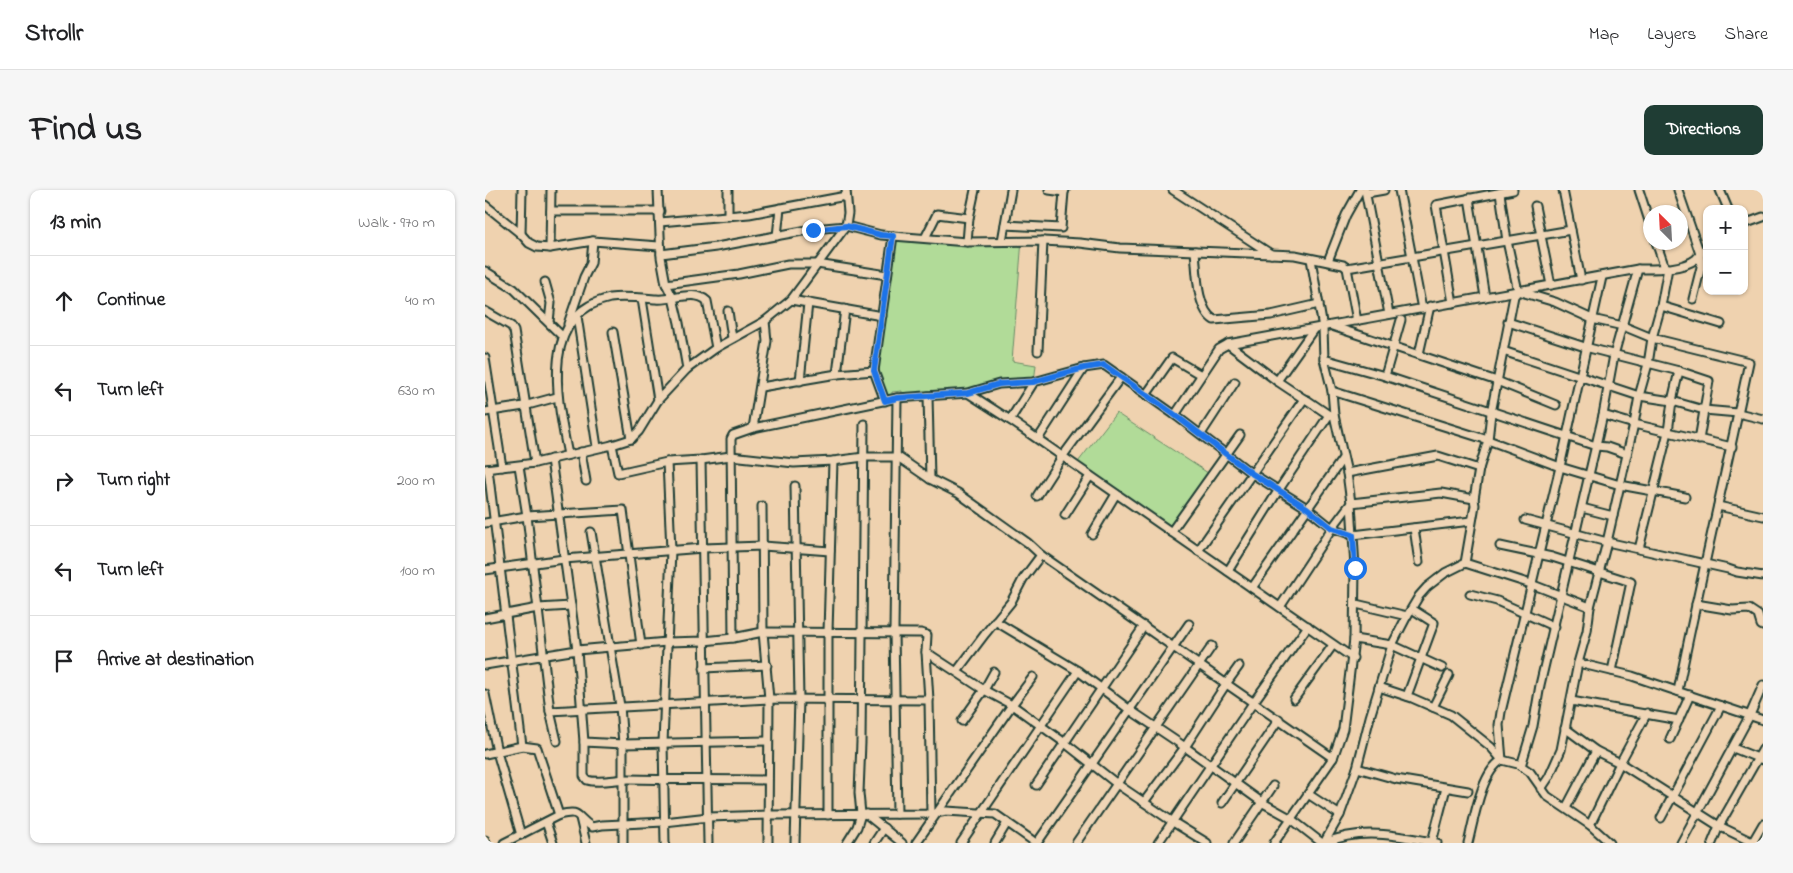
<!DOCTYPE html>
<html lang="en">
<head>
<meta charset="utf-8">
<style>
	body { margin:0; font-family:"Indie Flower",sans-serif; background:#f6f6f6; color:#202124 }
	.controls { position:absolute; right:15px; top:15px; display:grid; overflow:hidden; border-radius:10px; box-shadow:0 1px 4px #0004 }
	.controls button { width:45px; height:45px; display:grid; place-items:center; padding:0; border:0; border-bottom:1px solid #e0e0e0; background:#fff; color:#202124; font:25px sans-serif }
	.compass { position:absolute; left:1158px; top:15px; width:45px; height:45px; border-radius:50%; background:#fff; box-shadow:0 1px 4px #0004; rotate:336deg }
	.stop { position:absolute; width:15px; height:15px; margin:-11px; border:4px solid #1a73e8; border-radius:50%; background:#fff }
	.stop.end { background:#1a73e8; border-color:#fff; box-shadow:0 1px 5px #0008 }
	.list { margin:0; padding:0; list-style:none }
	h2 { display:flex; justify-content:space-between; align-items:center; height:65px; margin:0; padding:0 20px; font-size:21px }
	h2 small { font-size:16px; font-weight:400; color:#757577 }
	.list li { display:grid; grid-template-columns:32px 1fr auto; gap:15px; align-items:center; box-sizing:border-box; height:90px; padding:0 20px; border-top:1px solid #e0e0e0 }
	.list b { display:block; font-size:19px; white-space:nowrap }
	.list em { font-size:16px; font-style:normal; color:#757577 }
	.icon { flex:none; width:28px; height:28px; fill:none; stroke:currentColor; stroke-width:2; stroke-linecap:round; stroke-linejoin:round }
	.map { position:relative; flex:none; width:1278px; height:653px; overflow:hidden; border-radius:10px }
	header { display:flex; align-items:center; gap:30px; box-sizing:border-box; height:70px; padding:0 25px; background:#fff; border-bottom:1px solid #e0e0e0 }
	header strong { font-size:24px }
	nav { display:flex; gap:28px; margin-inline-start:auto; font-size:18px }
	.intro { display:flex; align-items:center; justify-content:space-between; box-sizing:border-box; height:120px; padding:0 30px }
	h1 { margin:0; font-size:35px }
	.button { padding:12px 22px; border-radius:10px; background:#1f3d34; color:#fff; font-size:18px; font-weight:700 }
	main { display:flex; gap:30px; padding:0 30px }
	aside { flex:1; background:#fff; border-radius:10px; box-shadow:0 1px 4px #0004 }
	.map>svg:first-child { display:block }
	.green { fill:#b1db98; stroke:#688c66 }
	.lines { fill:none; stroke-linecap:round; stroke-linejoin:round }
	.street-casing { stroke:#1f3d34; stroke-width:11 }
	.street { stroke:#efd5b6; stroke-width:7 }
	.route { stroke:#1a73e8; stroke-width:6 }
</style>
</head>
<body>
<header>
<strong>Strollr</strong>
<nav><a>Map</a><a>Layers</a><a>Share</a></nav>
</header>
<div class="intro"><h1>Find us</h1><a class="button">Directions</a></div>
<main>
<aside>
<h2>13 min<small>Walk · 970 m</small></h2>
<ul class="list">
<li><svg class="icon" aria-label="ahead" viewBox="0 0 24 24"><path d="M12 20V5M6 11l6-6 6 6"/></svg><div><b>Continue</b></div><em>40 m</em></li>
<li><svg class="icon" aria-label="left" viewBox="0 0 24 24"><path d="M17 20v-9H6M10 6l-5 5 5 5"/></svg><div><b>Turn left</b></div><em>630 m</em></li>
<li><svg class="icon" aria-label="right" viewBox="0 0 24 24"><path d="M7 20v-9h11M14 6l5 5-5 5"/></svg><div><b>Turn right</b></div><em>200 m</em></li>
<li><svg class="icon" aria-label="left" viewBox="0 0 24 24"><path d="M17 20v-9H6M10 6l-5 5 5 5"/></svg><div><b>Turn left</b></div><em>100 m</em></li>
<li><svg class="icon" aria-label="arrive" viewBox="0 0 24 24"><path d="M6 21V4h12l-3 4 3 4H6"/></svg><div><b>Arrive at destination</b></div></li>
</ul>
</aside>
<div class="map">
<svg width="1278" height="653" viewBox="0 0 1278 653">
	<rect width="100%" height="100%" fill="#efd2af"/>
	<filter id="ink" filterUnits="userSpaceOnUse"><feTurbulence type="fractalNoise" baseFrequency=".02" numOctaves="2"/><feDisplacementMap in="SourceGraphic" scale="10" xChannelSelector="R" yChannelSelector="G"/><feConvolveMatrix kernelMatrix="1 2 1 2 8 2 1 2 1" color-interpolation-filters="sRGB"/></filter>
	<g filter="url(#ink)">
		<g class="green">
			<polygon points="408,46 473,51 537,50 527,171 551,175 549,192 533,192 483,203 417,208 417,201 407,202 407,209 400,211 389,181"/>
			<polygon points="631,223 726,285 686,342 590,276"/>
		</g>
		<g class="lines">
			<g class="street-casing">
				<g id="street">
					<polyline points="173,0 176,67 181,94 188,108 194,133 202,179"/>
					<polyline points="564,0 579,2 580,0"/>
					<polyline points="688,0 786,64"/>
					<polyline points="880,0 904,124"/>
					<polyline points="914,0 937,119"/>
					<polyline points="1078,0 1096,90"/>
					<polyline points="1154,0 1166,37"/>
					<polyline points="1193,0 1215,64 1216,77 1208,109"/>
					<polyline points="1235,0 1243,19"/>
					<polyline points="243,1 243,26"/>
					<polyline points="882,3 899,0"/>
					<polyline points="984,8 1000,107"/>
					<polyline points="0,15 36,44 44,53 52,57 65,58 108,51 174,56"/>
					<polyline points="1050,16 1066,95"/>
					<polyline points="66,21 175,21"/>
					<polyline points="175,32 264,24 361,6"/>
					<polyline points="1259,34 1278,27"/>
					<polyline points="520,35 576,38 579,2"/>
					<polyline points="36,44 37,0"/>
					<polyline points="292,46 295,18"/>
					<polyline points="440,48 452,24 484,28"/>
					<polyline points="517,51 526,0"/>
					<polyline points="482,52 484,28 490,0"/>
					<polyline points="1171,52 1180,78"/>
					<polyline points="65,58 66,0"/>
					<path d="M710,61C712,80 711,119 729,130L786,125L834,114"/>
					<polyline points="176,64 231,57 328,39 361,36 396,45 482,52 558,51 595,53 635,58 810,65 858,75 862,78 1086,40"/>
					<polyline points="843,71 861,25 875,0"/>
					<polyline points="862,78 872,131"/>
					<polyline points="0,81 29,99 78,147"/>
					<polyline points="60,92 66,113 64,132"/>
					<polyline points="181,94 254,84 303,74 332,74 402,85"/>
					<path d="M1033,101L1070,112L1107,129L1138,136L1167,148L1264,172C1241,282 1215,391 1193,501"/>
					<polyline points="157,109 173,210"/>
					<polyline points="306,110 397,126"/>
					<polyline points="968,113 951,15 1028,0"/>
					<polyline points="1176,116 1236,134"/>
					<polyline points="0,121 26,136 29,141 50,273"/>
					<polyline points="243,121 247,148"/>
					<polyline points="92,126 112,257"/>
					<polyline points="1023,132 1100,157 1194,181 1224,191 1214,250"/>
					<polyline points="83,134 99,87 106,73 108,51"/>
					<polyline points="847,136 1012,191 1071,215"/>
					<polyline points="128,142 146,249"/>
					<polyline points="743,154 792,191 819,209"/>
					<polyline points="553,161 558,51"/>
					<polyline points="1018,161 1154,206 1187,211 1219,220 1253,223 1278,229"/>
					<polyline points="934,164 945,116"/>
					<polyline points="0,168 17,277"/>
					<polyline points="839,169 900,186 1111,256 1122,257 1142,264"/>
					<polyline points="389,181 408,46"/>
					<polyline points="352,184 360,119"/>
					<polyline points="900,186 916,130"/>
					<polyline points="315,191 323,113"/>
					<polyline points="792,191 828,140"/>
					<polyline points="276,197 352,184 389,181 400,211"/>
					<polyline points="847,201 1003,250 1075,277 1135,295 1200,307"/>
					<polyline points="483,203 514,194 549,192 599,178 619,175 690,225 766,283 822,318 847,338 868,345 986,331"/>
					<polyline points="661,205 687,168 716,185"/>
					<polyline points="443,206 445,289"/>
					<polyline points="0,222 39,216 72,207"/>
					<path d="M690,225L734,159L743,154L1153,79C1170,79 1197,80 1211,69C1215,65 1218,60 1222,57"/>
					<polyline points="1118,225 1149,234 1247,257"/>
					<polyline points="525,230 549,192"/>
					<polyline points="268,238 282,151 280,131"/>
					<polyline points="716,244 750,192"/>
					<polyline points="553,249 599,178"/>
					<polyline points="127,255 133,283 182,272 216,270 246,266 309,273 348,271 379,267 413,267 445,289 473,303 543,353 556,365 848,568"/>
					<polyline points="96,262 101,291"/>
					<path d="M83,265C73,213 52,124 125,108C137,106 158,108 171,109C187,111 209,99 222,111L231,158"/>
					<path d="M66,269L92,460L99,552V586L102,590C115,594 130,589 144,589C190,590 236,589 282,590"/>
					<polyline points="216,270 223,653"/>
					<polyline points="34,276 42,326 65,521 72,551"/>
					<polyline points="0,279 50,273 127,255 146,249 154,241 173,210 202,179 231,158 280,131 306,110 361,36 363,23 361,0"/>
					<polyline points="3,279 37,556"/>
					<polyline points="862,283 953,266 994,279"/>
					<polyline points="310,296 314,509 310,653"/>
					<polyline points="552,306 577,267 636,187"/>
					<polyline points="277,316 278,442 284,509 283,653"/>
					<polyline points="1233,316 1278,326"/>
					<polyline points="1097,318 1128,326"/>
					<polyline points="580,325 605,286"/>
					<polyline points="1040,330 1122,352 1243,379 1252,382 1278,386"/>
					<polyline points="0,333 42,326 138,320 156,455"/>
					<polyline points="929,338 934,372"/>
					<polyline points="106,342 135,516 138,554 138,653"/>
					<polyline points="686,342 755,245"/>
					<polyline points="607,344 631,304"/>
					<polyline points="1015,356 1067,367 1146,392 1127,481"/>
					<polyline points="1154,359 1183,242 1187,211 1194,181"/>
					<polyline points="713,361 819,209 822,210 844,225 849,225"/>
					<polyline points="980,373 990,315 989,309 994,279 1003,250 1006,223 1029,106 1033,101 1022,51 1015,3"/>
					<polyline points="0,380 79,369 218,358 278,356 345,361"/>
					<polyline points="743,381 793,301 844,225"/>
					<polyline points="767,398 858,268"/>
					<polyline points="985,404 1012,411 1070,437"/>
					<polyline points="871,414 922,426"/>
					<polyline points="1211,414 1247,420 1264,419 1273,425 1276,435 1278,436"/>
					<polyline points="795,417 847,338 866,313 956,303 989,309"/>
					<polyline points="0,428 53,418 86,416"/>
					<polyline points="510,431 593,481 645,520 700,557 778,613 805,628 837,653"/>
					<polyline points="248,448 246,249 248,245 268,238 412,208 483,203 525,230 868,468"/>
					<polyline points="869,449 907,455 957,478"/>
					<polyline points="1093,473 1147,486 1278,530"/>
					<polyline points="0,475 92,460 182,452 219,451 248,448 278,442 436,443 442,445 441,462"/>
					<polyline points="219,478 282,475"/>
					<polyline points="472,481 500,444 526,412 538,389 556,365"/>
					<polyline points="894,497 927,508 966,525 1006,557 1017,570 1033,574 1045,582 1062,606 1105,635 1125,653"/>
					<polyline points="0,504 12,562 36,645"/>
					<polyline points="922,506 949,433 927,419"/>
					<polyline points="809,509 848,455"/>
					<polyline points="1086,511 1194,530"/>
					<polyline points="948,517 964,485"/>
					<polyline points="65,521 284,509 444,510"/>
					<polyline points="477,531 499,500 509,482"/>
					<polyline points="1080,538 1111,561 1135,573 1234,636 1269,653"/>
					<polyline points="1185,549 1205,505"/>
					<polyline points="99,552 138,554 283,551"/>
					<polyline points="1248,558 1278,570"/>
					<polyline points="0,564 37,556 52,558 74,625"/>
					<polyline points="1036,576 1048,536 1055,495 1118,225 1129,165 1153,79"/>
					<polyline points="872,578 911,589 983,601"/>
					<polyline points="551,595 659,436"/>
					<polyline points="1056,599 1064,587 1076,560 1093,473 1102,441 1105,417 1122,352 1149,234 1154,206 1163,174 1167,148 1176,116 1183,78"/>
					<polyline points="823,604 855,625"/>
					<polyline points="659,612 700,557 741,494 754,476"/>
					<polyline points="737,613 794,529"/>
					<polyline points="1081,618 1111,561"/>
					<polyline points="381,624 417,653"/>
					<polyline points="412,624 409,441 412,208"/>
					<polyline points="446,624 444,510 441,462 499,500 527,515 580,553 632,594 688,632 722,653"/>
					<polyline points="343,625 343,442 348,271"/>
					<polyline points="95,628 101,653"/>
					<polyline points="1176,628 1236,516"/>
					<polyline points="61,632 68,653"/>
					<polyline points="1105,635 1135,573 1162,523"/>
					<polyline points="0,650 1,653"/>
					<polyline points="947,652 961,598"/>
					<path d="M19,653L74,625C97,619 90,627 107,637L117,635L179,632L224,627L283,625L446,624L461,621L510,624L551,653"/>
					<polyline points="180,653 178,553 186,360 182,272"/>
					<polyline points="362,653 372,637 376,624 374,603 376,552 379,234"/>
					<polyline points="389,653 399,638"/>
					<polyline points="431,653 527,515 548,487"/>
					<polyline points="476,653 593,481"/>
					<polyline points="510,653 522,633"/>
					<polyline points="552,653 704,434"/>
					<polyline points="591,653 727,456"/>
					<polyline points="673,653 768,513 823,436"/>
					<polyline points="749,653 788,596"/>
					<polyline points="789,653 848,568 858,539 869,449 870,378 866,313 862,283 849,225 847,201 839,169 838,138 826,69"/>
					<polyline points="839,653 855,625 872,578 885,527 907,455 922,426 934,406 942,397 960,383 980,373 1046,394 1105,417"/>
					<path d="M841,653C875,637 916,646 952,653"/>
					<path d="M983,653C989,630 996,582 1017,570L1014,535L1016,522L1075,277L1117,87"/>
					<polyline points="1196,653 1265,525 1278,495"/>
					<polyline points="1227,653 1234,636 1278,559"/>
					<polyline points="1267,653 1278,634"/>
				</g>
			</g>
			<use href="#street" class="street"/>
		</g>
	</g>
	<g class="lines" filter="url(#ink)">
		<polyline class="route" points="328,40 361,36 396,45 408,46 389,181 400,211 412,208 483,203 514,194 548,192 599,178 619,175 690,225 766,283 822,318 847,338 868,345 870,378"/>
	</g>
</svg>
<div class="controls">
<button>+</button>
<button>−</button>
</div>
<svg class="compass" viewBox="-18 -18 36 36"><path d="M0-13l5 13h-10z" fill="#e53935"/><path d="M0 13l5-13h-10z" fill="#757577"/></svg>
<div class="stop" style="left:870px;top:378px"></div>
<div class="stop end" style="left:328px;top:40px"></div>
</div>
</main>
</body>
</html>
